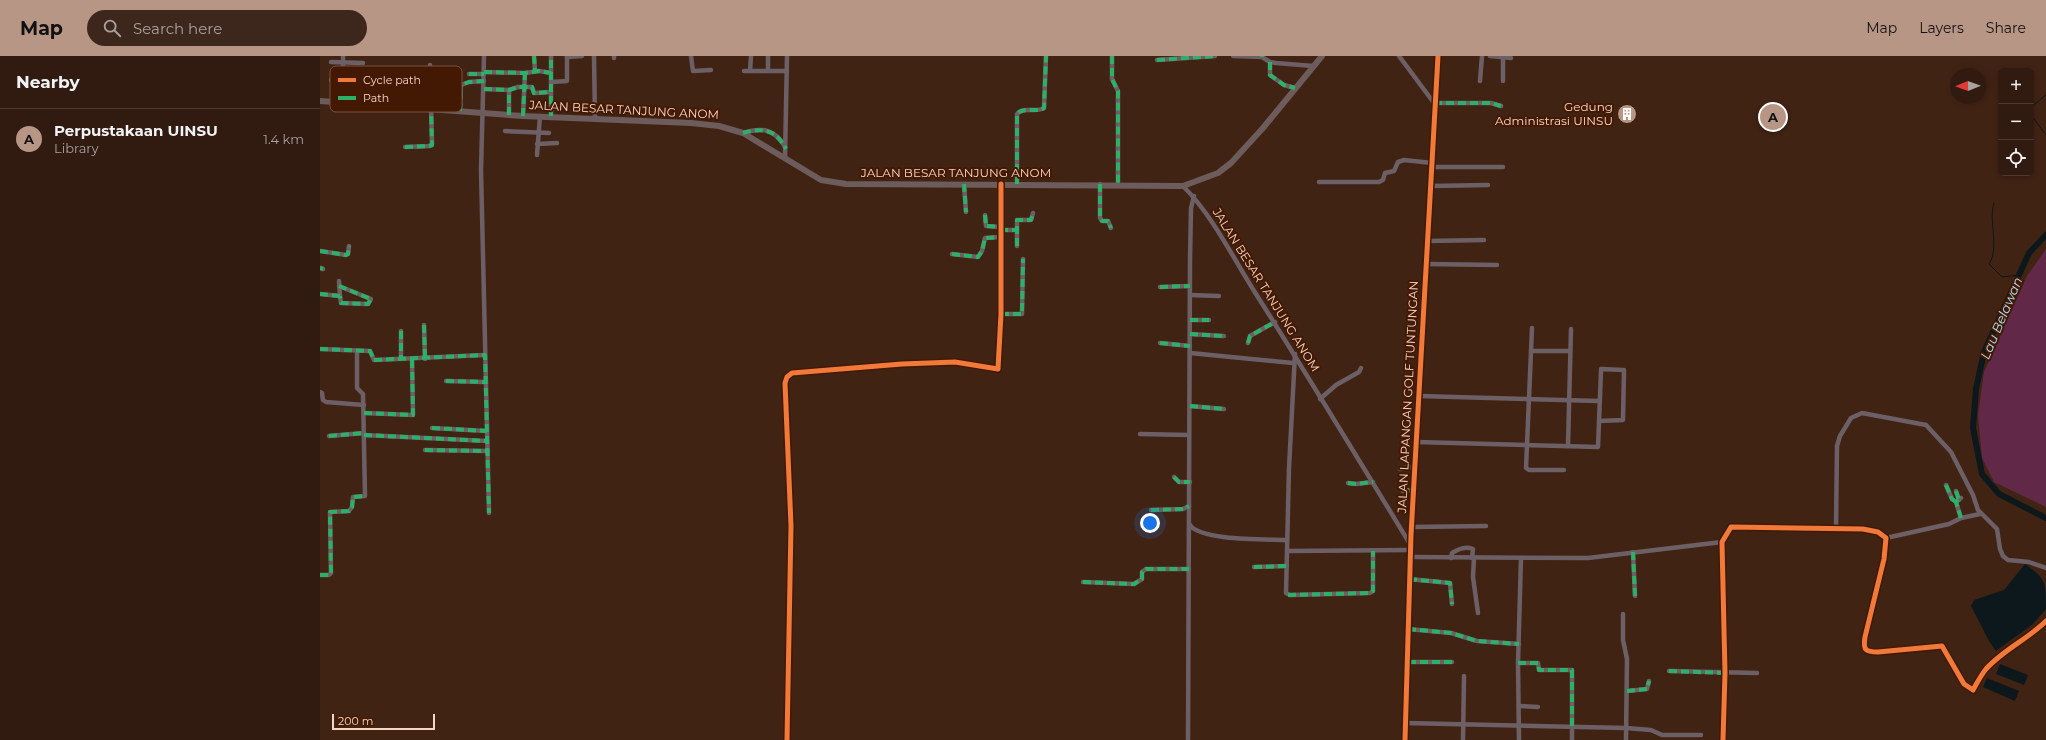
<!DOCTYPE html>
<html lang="en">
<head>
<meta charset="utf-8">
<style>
	body { margin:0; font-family:Montserrat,sans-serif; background:#3d271d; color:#f1f3f6 }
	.controls { position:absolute; right:12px; top:12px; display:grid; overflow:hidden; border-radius:6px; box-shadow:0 2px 6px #0003 }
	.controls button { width:36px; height:36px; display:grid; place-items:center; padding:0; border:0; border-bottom:1px solid #4c382f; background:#311a0f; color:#f1f3f6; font:20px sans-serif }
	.compass { position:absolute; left:1630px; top:12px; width:36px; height:36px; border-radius:50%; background:#311a0f; box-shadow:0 2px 6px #0003; rotate:269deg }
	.scale { position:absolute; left:12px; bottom:10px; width:103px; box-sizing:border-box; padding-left:4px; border:2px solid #f8d4c4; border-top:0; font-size:11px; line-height:14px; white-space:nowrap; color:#f8d4c4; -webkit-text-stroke:3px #431903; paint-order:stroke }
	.you { position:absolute; left:830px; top:467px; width:14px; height:14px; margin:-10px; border:3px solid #fff; border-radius:50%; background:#1a73e8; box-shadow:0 0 0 6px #1a73e833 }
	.badge { display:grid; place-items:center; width:26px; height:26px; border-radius:50%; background:#b89686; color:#111; font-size:13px; font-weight:700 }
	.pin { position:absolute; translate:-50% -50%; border:2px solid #fff; box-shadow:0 1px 4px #0006 }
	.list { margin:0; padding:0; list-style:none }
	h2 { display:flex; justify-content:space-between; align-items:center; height:52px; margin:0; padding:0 16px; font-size:17px }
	h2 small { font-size:13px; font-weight:400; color:#a8a19e }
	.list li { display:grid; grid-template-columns:26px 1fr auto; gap:12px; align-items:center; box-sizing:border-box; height:60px; padding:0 16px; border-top:1px solid #4c382f }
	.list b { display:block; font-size:15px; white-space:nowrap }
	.list p { margin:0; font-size:13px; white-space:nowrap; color:#a8a19e }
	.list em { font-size:13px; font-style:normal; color:#a8a19e }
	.icon { flex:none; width:22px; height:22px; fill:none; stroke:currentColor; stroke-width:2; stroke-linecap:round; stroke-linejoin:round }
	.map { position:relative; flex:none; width:1726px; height:684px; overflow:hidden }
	header { display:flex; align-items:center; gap:24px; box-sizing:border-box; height:56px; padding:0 20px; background:#b89686; color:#111 }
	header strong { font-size:19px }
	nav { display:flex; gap:22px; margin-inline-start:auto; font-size:14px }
	.search { width:280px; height:36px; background:#3d271d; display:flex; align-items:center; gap:10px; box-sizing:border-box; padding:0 14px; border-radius:22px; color:#a8a19e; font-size:15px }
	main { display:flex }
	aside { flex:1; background:#311a0f }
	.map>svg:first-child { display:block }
	.green { fill:#612847 }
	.water { fill:#0c181c }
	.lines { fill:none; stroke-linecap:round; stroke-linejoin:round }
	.stream { stroke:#0c181c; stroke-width:1 }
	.river { stroke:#0c181c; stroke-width:6 }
	.minor { stroke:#6c6066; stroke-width:4.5 }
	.major { stroke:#6c5c5b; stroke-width:6 }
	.quiet { stroke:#2db169; stroke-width:4; stroke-dasharray:8 4; stroke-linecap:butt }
	.cycleway-casing { stroke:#431903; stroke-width:8 }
	.cycleway { stroke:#f17a3a; stroke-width:5 }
	.labels { text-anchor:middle; stroke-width:4; stroke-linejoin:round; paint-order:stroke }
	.poi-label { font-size:12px; fill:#f8d4c4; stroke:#431903; text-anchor:end }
	.street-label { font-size:12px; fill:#f8d4c4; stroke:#431903 }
	.water-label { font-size:13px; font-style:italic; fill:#ace1f6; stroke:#431903 }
	.key { fill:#431903; stroke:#79513d; stroke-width:1 }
	.key-label { font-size:11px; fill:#f8d4c4 }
</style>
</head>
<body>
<header>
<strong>Map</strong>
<div class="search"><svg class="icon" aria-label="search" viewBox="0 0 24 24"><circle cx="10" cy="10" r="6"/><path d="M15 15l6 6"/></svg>Search here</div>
<nav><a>Map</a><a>Layers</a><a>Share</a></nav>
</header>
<main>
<aside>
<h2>Nearby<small></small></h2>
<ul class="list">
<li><span class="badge">A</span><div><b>Perpustakaan UINSU</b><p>Library</p></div><em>1.4 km</em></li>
</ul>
</aside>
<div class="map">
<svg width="1726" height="684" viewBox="0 0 1726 684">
	<rect width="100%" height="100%" fill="#412314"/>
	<polygon class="green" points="1726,193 1726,451 1674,426 1662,402 1658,359 1664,316 1707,220"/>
	<g class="water">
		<path d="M1705,508C1726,523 1726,525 1726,553L1713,568L1676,595L1669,585L1651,550L1654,544L1684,534Z"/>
		<polygon points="1680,608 1708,619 1704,629 1676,618"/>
		<polygon points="1667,622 1699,635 1695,645 1663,631"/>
	</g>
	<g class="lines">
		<g class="stream">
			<polyline points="1711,51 1726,39"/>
			<polyline points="1711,59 1726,79"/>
			<path d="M1674,147C1668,166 1680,191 1669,208L1682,221L1699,219"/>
		</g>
		<polyline class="river" points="1726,179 1709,197 1664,296 1656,333 1653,372 1662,418 1679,438 1726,462"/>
		<g class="minor">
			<polyline points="164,0 161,114 169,457"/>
			<polyline points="214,0 215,15"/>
			<polyline points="274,0 275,62"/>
			<polyline points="371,0 373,15 391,14"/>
			<polyline points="448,0 448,15 467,15"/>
			<polyline points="792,0 792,23 798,35 798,128"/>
			<polyline points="913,0 942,1 950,6 956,7 993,10"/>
			<polyline points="1079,0 1114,47 1171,47 1181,50"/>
			<polyline points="1170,0 1191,2"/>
			<polyline points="247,1 262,0"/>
			<polyline points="294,2 294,0"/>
			<polyline points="837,4 895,0"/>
			<polyline points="11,6 43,7"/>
			<polyline points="950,6 950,19 964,29 975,32"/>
			<polyline points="424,15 448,15"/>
			<polyline points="430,15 431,0"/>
			<polyline points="164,16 205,17 219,15 231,17"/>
			<polyline points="149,18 164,18"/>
			<polyline points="110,21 141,29 149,26 164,25"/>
			<polyline points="11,24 44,24"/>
			<polyline points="1160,25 1162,0"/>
			<polyline points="1183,25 1183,2"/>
			<polyline points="231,26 247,25 247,0"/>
			<polyline points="164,33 189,34 198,31 212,31 214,37 231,36"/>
			<polyline points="23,47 23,0"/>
			<polyline points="140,55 141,29"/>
			<polyline points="189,59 189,34"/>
			<polyline points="203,60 205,17"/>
			<polyline points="231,60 231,0"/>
			<polyline points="185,75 229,77"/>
			<path d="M423,77C442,71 455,73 465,91"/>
			<polyline points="217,88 237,87"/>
			<polyline points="85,91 109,90 112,89 110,9"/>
			<polyline points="217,99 220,60"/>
			<polyline points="465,102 467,0"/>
			<polyline points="1111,111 1183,111"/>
			<polyline points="999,126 1059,126 1063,124 1065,117 1074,115 1078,106 1084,104 1112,107"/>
			<polyline points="644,128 646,156"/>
			<path d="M697,128V58C703,50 717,57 724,52L726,0"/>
			<polyline points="780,128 780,162 782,165 788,165 791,172"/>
			<path d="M863,130C893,160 913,202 936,238C988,320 1039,404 1090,488"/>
			<polyline points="1110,130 1168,129"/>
			<polyline points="665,159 666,170 681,171"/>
			<polyline points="680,174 697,174"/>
			<polyline points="1107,185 1164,184"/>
			<polyline points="697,190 697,164 711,164 713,157"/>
			<polyline points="0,195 26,199 28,198 29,190"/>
			<polyline points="632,198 658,201 662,195 665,182 680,181"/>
			<polyline points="1106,208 1177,209"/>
			<polyline points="0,212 3,213"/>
			<polyline points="19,230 51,243 48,248 21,247 20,240"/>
			<polyline points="840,231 870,230"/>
			<polyline points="0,238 20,240 19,225"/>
			<polyline points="870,239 899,240"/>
			<polyline points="681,258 702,258 703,203"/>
			<polyline points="870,264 889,264"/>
			<polyline points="104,269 105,303"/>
			<polyline points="1212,272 1206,412 1209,414 1244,414"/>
			<polyline points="81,275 81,303"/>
			<polyline points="870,278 904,280"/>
			<polyline points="840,287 870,290"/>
			<polyline points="928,287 930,280 955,266"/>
			<polyline points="0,293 50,295 54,304 165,299"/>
			<polyline points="1211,295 1250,295"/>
			<polyline points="870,297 973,307"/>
			<polyline points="975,298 969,412 966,537 970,539 1050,537 1053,535 1053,495"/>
			<polyline points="126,325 165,326"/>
			<polyline points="0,336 2,337 3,344 6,346 44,349"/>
			<polyline points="1099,340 1279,345"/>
			<polyline points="1000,343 1016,329 1039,316 1041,312"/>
			<polyline points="870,350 904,353"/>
			<polyline points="44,357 93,359 92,303"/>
			<polyline points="112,372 167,375"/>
			<polyline points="820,378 869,379"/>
			<polyline points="44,379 167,385"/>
			<polyline points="9,380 44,377"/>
			<polyline points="1096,386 1278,391 1281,315 1281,313 1304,314 1303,364 1279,365"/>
			<polyline points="1248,390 1251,273"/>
			<polyline points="105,394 168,395"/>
			<polyline points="1080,413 1095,410"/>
			<polyline points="854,421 859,426 870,426"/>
			<polyline points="1028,427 1036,428 1053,426"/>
			<polyline points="1626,429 1632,443 1636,446"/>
			<polyline points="1083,435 1094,434"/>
			<polyline points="1636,435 1639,444"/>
			<polyline points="831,454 863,453 869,450"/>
			<polyline points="1641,462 1636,446 1641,442"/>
			<path d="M870,469C881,485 946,483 967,484"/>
			<polyline points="1091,471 1166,470"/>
			<polyline points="1516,473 1517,390 1520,380 1531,362 1542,357 1606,369 1631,396 1653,439 1658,454 1677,473 1680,493 1683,500 1688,504 1709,506 1726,512"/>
			<polyline points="1566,482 1629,468 1641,462 1660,458"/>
			<polyline points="968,495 1090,494"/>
			<polyline points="1313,496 1315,540"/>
			<polyline points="1090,501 1268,502 1402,486"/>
			<path d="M1131,502L1132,497C1139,493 1145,490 1153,493L1152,502"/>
			<polyline points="1154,502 1153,521 1158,557"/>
			<polyline points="934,511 967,510"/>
			<polyline points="0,519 9,519 11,517 10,456 29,455 32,451 33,441 45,440 43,338 37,332 37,295"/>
			<polyline points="1089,523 1130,527 1132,548"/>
			<polyline points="763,526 814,528 822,523 822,516 826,513 869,513"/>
			<polyline points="1303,558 1303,584 1307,603 1306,684"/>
			<polyline points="1088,573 1131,577 1157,585 1199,588"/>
			<polyline points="1088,606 1132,606"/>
			<polyline points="1198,607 1218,607 1219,614 1252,614 1252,684"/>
			<polyline points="1349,615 1437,617"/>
			<polyline points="1307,635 1327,633 1329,625"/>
			<polyline points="1199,650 1218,651"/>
			<polyline points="1085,667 1306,672 1331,674 1342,679 1381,679"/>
			<polyline points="467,684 471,470 465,327 467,321 472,317 582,308 635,306 678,313 681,258 681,128"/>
			<polyline points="868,684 870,204 871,152 874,140"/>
			<polyline points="1085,684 1091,479 1118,0"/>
			<polyline points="1143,684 1144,620"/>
			<polyline points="1199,684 1198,607 1201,502"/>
			<path d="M1403,684L1405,617L1402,486L1411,471L1543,473L1558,476L1566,482L1564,503L1545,581C1543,594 1545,596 1558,596L1622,590L1644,628L1653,634C1657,627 1661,619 1666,613C1683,594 1708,583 1726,565"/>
		</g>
		<polyline class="major" points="0,45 203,60 371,67 399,70 423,77 501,124 526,128 863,130 898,117 911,107 943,72 1002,0"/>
		<g class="quiet">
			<polyline points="214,0 215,15"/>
			<polyline points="792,0 792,23 798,35 798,128"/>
			<polyline points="942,1 942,0"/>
			<polyline points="837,4 895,0"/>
			<polyline points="950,6 950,19 964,29 975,32"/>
			<polyline points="164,16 205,17 219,15 231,17"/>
			<polyline points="149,18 164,18"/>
			<polyline points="110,21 141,29 149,26 164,25"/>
			<polyline points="164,33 189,34 198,31 212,31 214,37 231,36"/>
			<polyline points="1114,47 1171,47 1181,50"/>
			<polyline points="140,55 141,29"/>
			<polyline points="189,59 189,34"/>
			<polyline points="203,60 205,17"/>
			<polyline points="231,60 231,0"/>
			<path d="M423,77C444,71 456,74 466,93"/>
			<polyline points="85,91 109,90 112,89 110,9"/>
			<polyline points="644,128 646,156"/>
			<path d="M697,128V58C703,50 717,57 724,52L726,0"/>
			<polyline points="780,128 780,162 782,165 788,165 791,172"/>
			<polyline points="665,159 666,170 681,171"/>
			<polyline points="680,174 697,174"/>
			<polyline points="697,190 697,164 711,164 713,157"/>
			<polyline points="0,195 26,199 28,198 29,190"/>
			<polyline points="632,198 658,201 662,195 665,182 680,181"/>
			<polyline points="0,212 3,213"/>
			<polyline points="19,230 51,243 48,248 21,247 20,240"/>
			<polyline points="840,231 870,230"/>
			<polyline points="0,238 20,240 19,237"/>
			<polyline points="681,258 702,258 703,203"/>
			<polyline points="870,264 889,264"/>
			<polyline points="104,269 105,303"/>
			<polyline points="81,275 81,303"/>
			<polyline points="870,278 904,280"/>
			<polyline points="840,287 870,290"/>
			<polyline points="928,287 930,280 955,266"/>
			<polyline points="0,293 50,295 54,304 165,299 169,457"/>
			<polyline points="126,325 165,326"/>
			<polyline points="870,350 904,353"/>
			<polyline points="44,357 93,359 92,303"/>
			<polyline points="112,372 167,375"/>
			<polyline points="44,379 167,385"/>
			<polyline points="9,380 44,377"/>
			<polyline points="105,394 168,395"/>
			<polyline points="1080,413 1095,410"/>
			<polyline points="854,421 859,426 870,426"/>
			<polyline points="1028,427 1036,428 1053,426"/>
			<polyline points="1626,429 1632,443 1636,446"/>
			<polyline points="1083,435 1094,434"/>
			<polyline points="1636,435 1639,444"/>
			<polyline points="831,454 863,453 869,450"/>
			<polyline points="1641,462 1636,446 1641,442"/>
			<polyline points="1313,496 1315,540"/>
			<polyline points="934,511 967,510"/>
			<polyline points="0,519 9,519 11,517 10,456 29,455 32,451 33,441 45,440"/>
			<polyline points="1089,523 1130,527 1132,548"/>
			<polyline points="763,526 814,528 822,523 822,516 826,513 869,513"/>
			<polyline points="968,539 1050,537 1053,535 1053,495"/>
			<polyline points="1088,573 1131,577 1157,585 1199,588"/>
			<polyline points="1088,606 1132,606"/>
			<polyline points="1198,607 1218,607 1219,614 1252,614 1252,672"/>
			<polyline points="1349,615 1405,617"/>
			<polyline points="1307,635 1327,633 1329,625"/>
		</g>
		<g class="cycleway-casing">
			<g id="cycleway">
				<polyline points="467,684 471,470 465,327 467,321 472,317 582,308 635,306 678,313 681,258 681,128"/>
				<polyline points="1085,684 1091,479 1118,0"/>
				<path d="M1403,684L1405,617L1402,486L1411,471L1543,473L1558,476L1566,482L1564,503L1545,581C1543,594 1545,596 1558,596L1622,590L1644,628L1653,634C1657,627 1661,619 1666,613C1683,594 1708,583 1726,565"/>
			</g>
		</g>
		<use href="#cycleway" class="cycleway"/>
	</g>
	<defs>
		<g id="building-disc" transform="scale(1)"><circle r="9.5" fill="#b89686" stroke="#431903"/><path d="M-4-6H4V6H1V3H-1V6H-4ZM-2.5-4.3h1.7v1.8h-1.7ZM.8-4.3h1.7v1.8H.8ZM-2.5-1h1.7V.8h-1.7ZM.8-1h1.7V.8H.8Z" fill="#fff"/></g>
	</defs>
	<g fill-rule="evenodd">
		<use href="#building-disc" x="1307" y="58"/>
	</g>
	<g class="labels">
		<g class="poi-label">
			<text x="1293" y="55">Gedung<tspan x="1293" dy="14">Administrasi UINSU</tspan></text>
		</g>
		<g class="street-label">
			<text transform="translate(304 54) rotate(3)" y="4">JALAN BESAR TANJUNG ANOM</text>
			<text x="636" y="121">JALAN BESAR TANJUNG ANOM</text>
			<text transform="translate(946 234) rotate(58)" y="4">JALAN BESAR TANJUNG ANOM</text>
			<text transform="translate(1088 341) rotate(-87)" y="4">JALAN LAPANGAN GOLF TUNTUNGAN</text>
		</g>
		<g class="water-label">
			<text transform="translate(1681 262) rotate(-67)" y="5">Lau Belawan</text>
		</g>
	</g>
	<rect x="10" y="10" width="132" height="46" rx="6" class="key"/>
	<rect x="18" y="22" width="18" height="4" fill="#f17a3a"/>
	<rect x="18" y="40" width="18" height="4" fill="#2db169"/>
	<g class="key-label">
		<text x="43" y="28">Cycle path</text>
		<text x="43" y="46">Path</text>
	</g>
</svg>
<div class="controls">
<button>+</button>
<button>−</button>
<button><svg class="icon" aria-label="locate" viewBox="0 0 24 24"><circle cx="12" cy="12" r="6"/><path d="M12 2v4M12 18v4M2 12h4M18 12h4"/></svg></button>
</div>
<svg class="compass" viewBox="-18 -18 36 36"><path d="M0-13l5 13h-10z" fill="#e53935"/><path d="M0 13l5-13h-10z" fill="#a8a19e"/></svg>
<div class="scale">200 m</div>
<div class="you"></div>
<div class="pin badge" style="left:1453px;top:61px">A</div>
</div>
</main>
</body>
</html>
